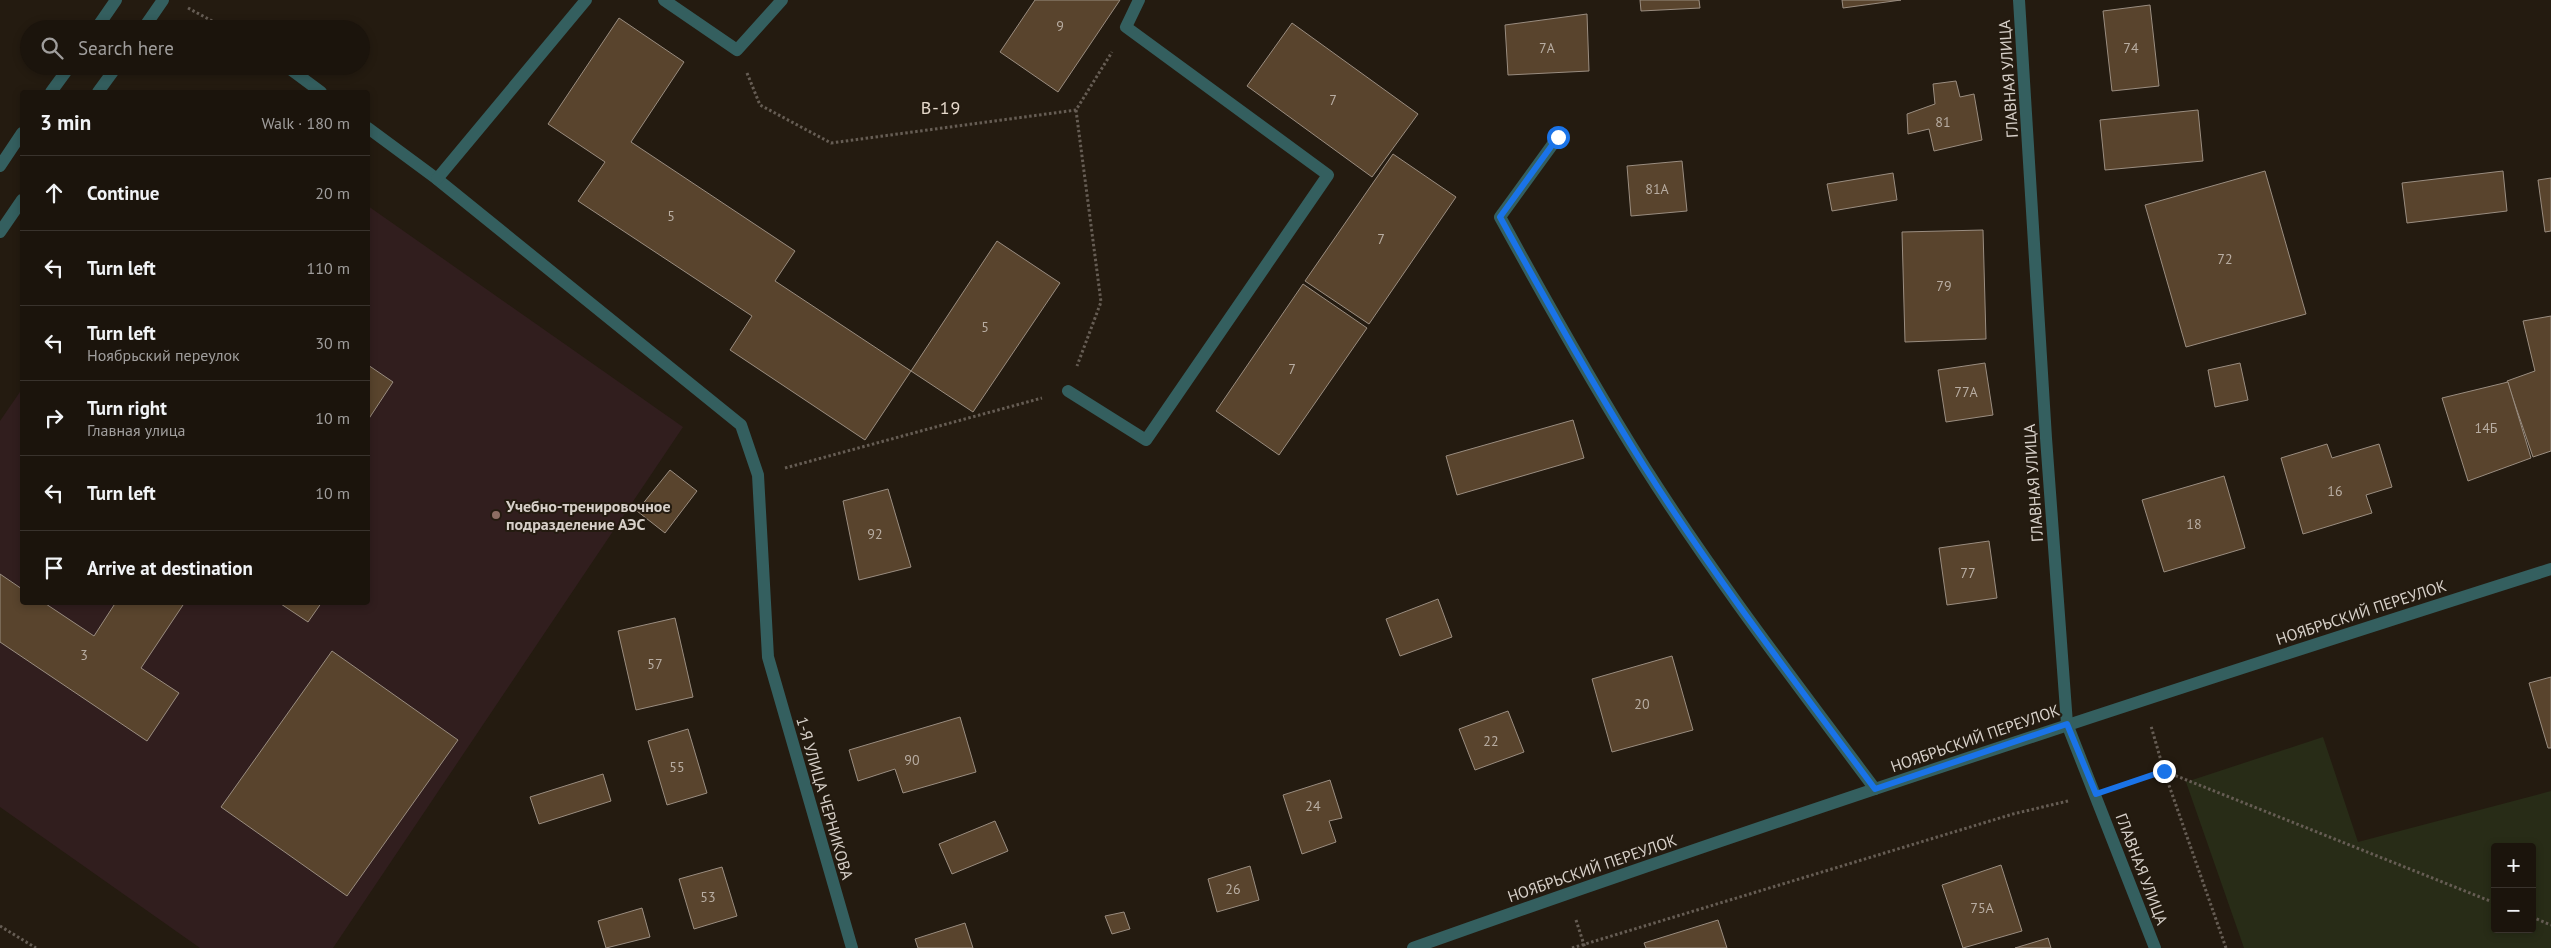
<!DOCTYPE html>
<html lang="en">
<head>
<meta charset="utf-8">
<style>
	body { margin:0; font-family:"PT Sans",sans-serif; background:#28211a; color:#f1f3f6 }
	.controls { position:absolute; right:15px; bottom:15px; display:grid; overflow:hidden; border-radius:5px; box-shadow:0 2px 8px #0003 }
	.controls button { width:45px; height:45px; display:grid; place-items:center; padding:0; border:0; border-bottom:1px solid #39332d; background:#1b140c; color:#f1f3f6; font:25px sans-serif }
	.stop { position:absolute; width:15px; height:15px; margin:-11px; border:4px solid #1a73e8; border-radius:50%; background:#fff }
	.stop.end { background:#1a73e8; border-color:#fff; box-shadow:0 1px 5px #0008 }
	.list { margin:0; padding:0; list-style:none }
	h2 { display:flex; justify-content:space-between; align-items:center; height:65px; margin:0; padding:0 20px; font-size:21px }
	h2 small { font-size:16px; font-weight:400; color:#a09e9d }
	.list li { display:grid; grid-template-columns:32px 1fr auto; gap:15px; align-items:center; box-sizing:border-box; height:75px; padding:0 20px; border-top:1px solid #39332d }
	.list b { display:block; font-size:19px; white-space:nowrap }
	.list p { margin:0; font-size:16px; white-space:nowrap; color:#a09e9d }
	.list em { font-size:16px; font-style:normal; color:#a09e9d }
	.icon { flex:none; width:28px; height:28px; fill:none; stroke:currentColor; stroke-width:2; stroke-linecap:round; stroke-linejoin:round }
	.map { position:relative; flex:none; width:2551px; height:948px; overflow:hidden }
	.search { position:absolute; background:#1b140c; box-shadow:0 2px 8px #0003; left:20px; top:20px; width:350px; height:55px; display:flex; align-items:center; gap:12px; box-sizing:border-box; padding:0 18px; border-radius:28px; color:#a09e9d; font-size:19px }
	.panel { position:absolute; background:#1b140c; box-shadow:0 2px 8px #0003; left:20px; top:90px; width:350px; height:515px; border-radius:5px }
	.map>svg:first-child { display:block }
	.education { fill:#311e1e }
	.green { fill:#282c17; fill-rule:evenodd }
	.building { fill:#59442d; stroke:#9a8d80 }
	.lines { fill:none; stroke-linecap:round; stroke-linejoin:round }
	.path { stroke:#665d54; stroke-width:3; stroke-dasharray:2.5 2.5; stroke-linecap:butt }
	.minor { stroke:#345f5f; stroke-width:12 }
	.route { stroke:#1a73e8; stroke-width:6 }
	.education-dot { fill:#8d6e63; stroke:#241b10; stroke-width:2 }
	.labels { text-anchor:middle; stroke-width:4; stroke-linejoin:round; paint-order:stroke }
	.number-label { font-size:14px; fill:#b8ada2 }
	.street-label { font-size:16px; fill:#d7d0c9; stroke:#241b10 }
	.poi-label { font-size:16px; font-weight:bold; fill:#d7d0c9; stroke:#241b10; text-anchor:start }
	.neighbourhood-label { font-size:18px; letter-spacing:1px; fill:#e5d8ca; stroke:#241b10 }
</style>
</head>
<body>
<div class="map">
<svg width="2551" height="948" viewBox="0 0 2551 948">
	<rect width="100%" height="100%" fill="#241b10"/>
	<polygon class="education" points="368,206 683,427 333,948 200,948 0,807 0,421 22,389 22,602 368,602"/>
	<path class="green" d="M2323,737L2358,842L2551,791V948H2244L2186,782ZM2495,847H2532V929H2495Z"/>
	<g class="building">
		<polygon points="1035,0 1120,0 1058,92 1000,52"/>
		<polygon points="1640,0 1699,0 1700,8 1641,11"/>
		<polygon points="1842,0 1901,0 1843,8"/>
		<polygon points="2150,5 2159,86 2112,91 2103,11"/>
		<polygon points="1587,14 1589,71 1508,75 1505,25"/>
		<polygon points="619,18 684,62 631,142 795,251 775,281 911,371 865,440 730,350 752,316 578,201 605,162 548,124"/>
		<polygon points="1292,23 1418,114 1372,177 1247,86"/>
		<polygon points="1956,81 1960,97 1974,94 1982,140 1934,151 1929,129 1908,134 1907,114 1935,104 1933,84"/>
		<polygon points="2198,110 2203,161 2105,170 2100,120"/>
		<polygon points="1393,154 1456,197 1369,324 1305,281"/>
		<polygon points="1682,161 1687,211 1631,216 1627,166"/>
		<polygon points="2265,171 2306,314 2186,347 2145,205"/>
		<polygon points="2503,171 2507,211 2407,223 2402,183"/>
		<polygon points="1893,173 1897,200 1832,211 1827,184"/>
		<polygon points="2551,178 2551,231 2545,232 2538,180"/>
		<polygon points="1983,230 1986,339 1905,342 1902,232"/>
		<polygon points="997,241 1060,283 973,412 911,371"/>
		<polygon points="1303,284 1367,328 1279,455 1216,411"/>
		<polygon points="2551,316 2551,451 2533,457 2507,381 2535,371 2523,321"/>
		<polygon points="1985,363 1993,415 1946,422 1938,370"/>
		<polygon points="2240,363 2248,400 2215,407 2208,370"/>
		<polygon points="368,365 393,382 368,420"/>
		<polygon points="2508,382 2531,458 2468,481 2442,398"/>
		<polygon points="1573,420 1584,458 1457,495 1446,456"/>
		<polygon points="2327,444 2332,458 2379,444 2392,487 2366,495 2372,513 2303,534 2281,458"/>
		<polygon points="670,470 697,491 665,533 637,511"/>
		<polygon points="2224,476 2245,548 2164,572 2142,500"/>
		<polygon points="888,489 911,567 859,580 843,501"/>
		<polygon points="1989,541 1997,598 1947,605 1939,548"/>
		<polygon points="0,574 22,589 22,602 43,602 94,636 116,602 185,602 141,668 179,693 147,741 0,642"/>
		<polygon points="1438,599 1452,637 1400,656 1386,619"/>
		<polygon points="278,602 322,602 308,622"/>
		<polygon points="675,618 693,697 636,710 618,631"/>
		<polygon points="332,651 458,740 347,896 221,807"/>
		<polygon points="1672,656 1693,730 1612,752 1592,679"/>
		<polygon points="2551,677 2551,748 2548,748 2529,683"/>
		<polygon points="1508,711 1524,752 1475,770 1459,729"/>
		<polygon points="960,717 976,772 903,793 895,769 858,781 849,750"/>
		<polygon points="688,729 707,793 667,805 648,741"/>
		<polygon points="603,774 611,801 539,824 530,797"/>
		<polygon points="1330,780 1342,818 1329,821 1336,842 1302,854 1283,795"/>
		<polygon points="995,821 1008,851 952,874 939,844"/>
		<polygon points="2001,865 2022,931 1963,948 1942,885"/>
		<polygon points="1250,866 1259,900 1217,912 1208,879"/>
		<polygon points="722,867 737,916 694,929 679,879"/>
		<polygon points="642,908 650,937 606,948 598,921"/>
		<polygon points="1124,912 1130,929 1112,934 1105,916"/>
		<polygon points="1718,920 1727,948 1646,948 1644,943"/>
		<polygon points="965,923 973,948 918,948 915,939"/>
		<polygon points="2048,938 2051,948 2015,948"/>
	</g>
	<g class="lines">
		<g class="path">
			<polyline points="188,8 227,29"/>
			<polyline points="747,73 760,105 831,143 1076,110 1112,52"/>
			<polyline points="1076,110 1101,302 1077,366"/>
			<polyline points="785,468 1042,398"/>
			<polyline points="2120,786 2164,771 2151,726"/>
			<polyline points="2532,917 2551,925"/>
			<polyline points="1576,920 1585,948"/>
			<polyline points="0,926 36,948"/>
			<polyline points="1572,948 2013,814 2068,801"/>
			<polyline points="2226,948 2164,771 2495,903"/>
		</g>
		<g class="minor">
			<polyline points="664,0 737,50 782,0"/>
			<polyline points="2019,0 2046,438 2067,724 2155,948"/>
			<polyline points="96,29 116,0"/>
			<polyline points="143,29 163,0"/>
			<polyline points="286,66 321,92"/>
			<polyline points="51,92 70,66"/>
			<polyline points="98,92 117,66"/>
			<polyline points="368,128 437,179 741,425 758,475 768,657 852,948"/>
			<path d="M1558,137L1500,217C1546,301 1593,385 1644,466C1715,578 1796,683 1875,789"/>
			<polyline points="0,166 22,133"/>
			<polyline points="437,179 586,0"/>
			<polyline points="0,232 22,200"/>
			<polyline points="1068,391 1146,440 1328,175 1126,27 1139,0"/>
			<path d="M1413,948C1790,814 2170,690 2551,569"/>
		</g>
	</g>
	<g class="lines">
		<path class="route" d="M1558,137L1500,217C1546,301 1593,385 1644,466C1715,578 1796,683 1875,789L2067,724L2096,794L2164,771"/>
	</g>
	<circle class="education-dot" cx="496" cy="515" r="5"/>
	<g class="labels">
		<g class="number-label">
			<text x="1060" y="31">9</text>
			<text x="1547" y="53">7А</text>
			<text x="2131" y="53">74</text>
			<text x="1333" y="105">7</text>
			<text x="1943" y="127">81</text>
			<text x="1657" y="194">81А</text>
			<text x="671" y="221">5</text>
			<text x="1381" y="244">7</text>
			<text x="2225" y="264">72</text>
			<text x="1944" y="291">79</text>
			<text x="985" y="332">5</text>
			<text x="1292" y="374">7</text>
			<text x="1966" y="397">77А</text>
			<text x="2486" y="433">14Б</text>
			<text x="2335" y="496">16</text>
			<text x="2194" y="529">18</text>
			<text x="875" y="539">92</text>
			<text x="1968" y="578">77</text>
			<text x="84" y="660">3</text>
			<text x="655" y="669">57</text>
			<text x="1642" y="709">20</text>
			<text x="1491" y="746">22</text>
			<text x="912" y="765">90</text>
			<text x="677" y="772">55</text>
			<text x="1313" y="811">24</text>
			<text x="1233" y="894">26</text>
			<text x="708" y="902">53</text>
			<text x="1982" y="913">75А</text>
		</g>
		<g class="street-label">
			<text transform="translate(2008 79) rotate(-94)" y="6">ГЛАВНАЯ УЛИЦА</text>
			<text transform="translate(2033 483) rotate(-94)" y="6">ГЛАВНАЯ УЛИЦА</text>
			<text transform="translate(2361 612) rotate(-18)" y="6">НОЯБРЬСКИЙ ПЕРЕУЛОК</text>
			<text transform="translate(1975 738) rotate(-19)" y="6">НОЯБРЬСКИЙ ПЕРЕУЛОК</text>
			<text transform="translate(825 798) rotate(74)" y="6">1-Я УЛИЦА ЧЕРНИКОВА</text>
			<text transform="translate(1592 868) rotate(-19)" y="6">НОЯБРЬСКИЙ ПЕРЕУЛОК</text>
			<text transform="translate(2142 869) rotate(69)" y="6">ГЛАВНАЯ УЛИЦА</text>
		</g>
		<g class="poi-label">
			<text x="506" y="512">Учебно-тренировочное<tspan x="506" dy="18">подразделение АЭС</tspan></text>
		</g>
		<g class="neighbourhood-label">
			<text x="941" y="114">В-19</text>
		</g>
	</g>
</svg>
<div class="controls">
<button>+</button>
<button>−</button>
</div>
<div class="stop" style="left:1558px;top:137px"></div>
<div class="stop end" style="left:2164px;top:771px"></div>
<div class="search"><svg class="icon" aria-label="search" viewBox="0 0 24 24"><circle cx="10" cy="10" r="6"/><path d="M15 15l6 6"/></svg>Search here</div>
<section class="panel">
<h2>3 min<small>Walk · 180 m</small></h2>
<ul class="list">
<li><svg class="icon" aria-label="ahead" viewBox="0 0 24 24"><path d="M12 20V5M6 11l6-6 6 6"/></svg><div><b>Continue</b></div><em>20 m</em></li>
<li><svg class="icon" aria-label="left" viewBox="0 0 24 24"><path d="M17 20v-9H6M10 6l-5 5 5 5"/></svg><div><b>Turn left</b></div><em>110 m</em></li>
<li><svg class="icon" aria-label="left" viewBox="0 0 24 24"><path d="M17 20v-9H6M10 6l-5 5 5 5"/></svg><div><b>Turn left</b><p>Ноябрьский переулок</p></div><em>30 m</em></li>
<li><svg class="icon" aria-label="right" viewBox="0 0 24 24"><path d="M7 20v-9h11M14 6l5 5-5 5"/></svg><div><b>Turn right</b><p>Главная улица</p></div><em>10 m</em></li>
<li><svg class="icon" aria-label="left" viewBox="0 0 24 24"><path d="M17 20v-9H6M10 6l-5 5 5 5"/></svg><div><b>Turn left</b></div><em>10 m</em></li>
<li><svg class="icon" aria-label="arrive" viewBox="0 0 24 24"><path d="M6 21V4h12l-3 4 3 4H6"/></svg><div><b>Arrive at destination</b></div></li>
</ul>
</section>
</div>
</body>
</html>
